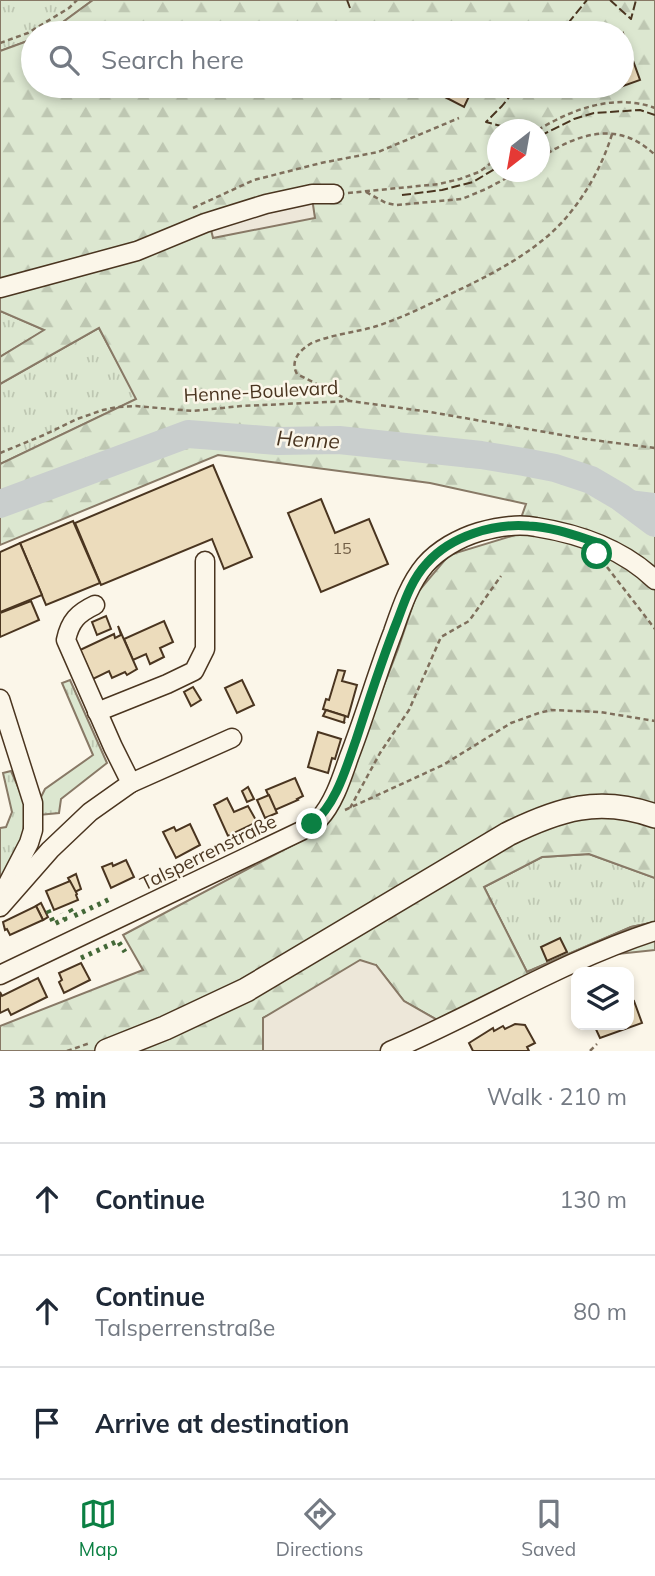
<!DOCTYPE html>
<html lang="en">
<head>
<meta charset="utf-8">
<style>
	body { margin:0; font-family:Mulish,sans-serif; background:#f2f2f3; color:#1f2937 }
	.controls { position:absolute; right:21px; bottom:21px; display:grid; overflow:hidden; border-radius:14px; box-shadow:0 4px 10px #0003 }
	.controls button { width:63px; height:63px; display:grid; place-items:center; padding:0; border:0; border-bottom:2px solid #e0e1e3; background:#fff; color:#1f2937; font:35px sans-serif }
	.compass { position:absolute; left:487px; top:119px; width:63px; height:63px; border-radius:50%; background:#fff; box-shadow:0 4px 10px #0003; rotate:211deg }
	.stop { position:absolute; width:21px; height:21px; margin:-16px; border:5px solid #0b8043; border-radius:50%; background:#fff }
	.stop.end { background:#0b8043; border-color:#fff; box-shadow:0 2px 7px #0008 }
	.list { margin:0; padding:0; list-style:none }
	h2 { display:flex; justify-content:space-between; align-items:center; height:91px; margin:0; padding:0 28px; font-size:30px }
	h2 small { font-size:23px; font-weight:400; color:#747a83 }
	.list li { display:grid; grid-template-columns:46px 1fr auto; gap:21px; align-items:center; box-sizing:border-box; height:112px; padding:0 28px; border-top:2px solid #e0e1e3 }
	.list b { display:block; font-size:26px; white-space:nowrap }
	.list p { margin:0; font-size:23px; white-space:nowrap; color:#747a83 }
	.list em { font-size:23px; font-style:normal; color:#747a83 }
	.icon { flex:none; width:38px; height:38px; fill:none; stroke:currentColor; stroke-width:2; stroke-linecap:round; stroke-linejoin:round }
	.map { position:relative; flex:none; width:655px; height:1051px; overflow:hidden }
	.search { position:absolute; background:#fff; box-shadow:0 4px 10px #0003; left:21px; right:21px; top:21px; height:77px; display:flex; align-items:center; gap:18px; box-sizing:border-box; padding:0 24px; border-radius:38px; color:#747a83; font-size:26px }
	.sheet { height:427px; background:#fff }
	nav { display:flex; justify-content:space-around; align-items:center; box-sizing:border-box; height:98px; border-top:2px solid #e0e1e3; background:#fff; font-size:19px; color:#747a83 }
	nav a { display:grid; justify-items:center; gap:4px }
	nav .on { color:#0b8043 }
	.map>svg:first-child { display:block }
	.grass { fill:url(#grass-tufts); stroke:#887966; stroke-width:2 }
	.forest { fill:url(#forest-firs); stroke:#887966; stroke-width:2; fill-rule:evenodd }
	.parking { fill:#ede7d9; stroke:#887966; stroke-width:2 }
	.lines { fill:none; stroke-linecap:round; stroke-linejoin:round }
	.canal { stroke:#c9cecd; stroke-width:16 }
	.river { stroke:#c9cecd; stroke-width:28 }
	.building { fill:#ecdcbc; stroke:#4a3520; stroke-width:2 }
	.minor-casing { stroke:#4a3520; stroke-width:21 }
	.major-casing { stroke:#4a3520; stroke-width:26 }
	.path { stroke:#7f6f5c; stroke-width:2.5; stroke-dasharray:5 3.5; stroke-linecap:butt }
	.minor { stroke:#fbf6e9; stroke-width:18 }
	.major { stroke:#fbf6e9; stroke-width:23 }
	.hedge { stroke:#436837; stroke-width:5; stroke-dasharray:3.5 5; stroke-linecap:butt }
	.fence { stroke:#4a3520; stroke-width:2; stroke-dasharray:9 3.5; stroke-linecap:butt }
	.route { stroke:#0b8043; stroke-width:9 }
	.labels { text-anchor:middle; stroke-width:5; stroke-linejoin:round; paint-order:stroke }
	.number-label { font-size:16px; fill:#725f47 }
	.street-label { font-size:19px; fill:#4a3520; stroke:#fbf6e9 }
	.water-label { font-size:21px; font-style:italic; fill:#4a3520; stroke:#fbf6e9 }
</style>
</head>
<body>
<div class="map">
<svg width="655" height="1051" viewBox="0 0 655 1051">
	<defs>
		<pattern id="grass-tufts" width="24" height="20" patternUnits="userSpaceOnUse" patternTransform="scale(1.75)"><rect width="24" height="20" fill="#dce7d0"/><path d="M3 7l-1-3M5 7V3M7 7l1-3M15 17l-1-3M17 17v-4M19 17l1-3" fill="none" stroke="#bec7b2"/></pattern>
		<pattern id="forest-firs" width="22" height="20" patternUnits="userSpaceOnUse" patternTransform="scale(1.75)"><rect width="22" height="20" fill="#dce7d0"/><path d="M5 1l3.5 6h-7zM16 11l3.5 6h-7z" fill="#bec7b2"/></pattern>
	</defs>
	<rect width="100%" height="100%" fill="#fbf6e9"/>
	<g class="grass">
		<polygon points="0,0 93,0 48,33 33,33 33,39 0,51"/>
		<polygon points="0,311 45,330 0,357"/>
		<polygon points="99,328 137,399 0,464 0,384"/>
		<polygon points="70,680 107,763 61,799 59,813 39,815 41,797 45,789 93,755 62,683"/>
		<polygon points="11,771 26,805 22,844 0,888 0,828 6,827 12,812 3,773"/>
		<polygon points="589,854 655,878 655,922 631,927 527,972 484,887 542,857"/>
	</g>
	<path class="forest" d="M93,0H655V878L589,854L542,857L484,887L527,972L631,927L655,922V950L570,959L446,1025L404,1001L376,965L263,1018V1051H0V1026L143,970L123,935L314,834L337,807L398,649L417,593L449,555L515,535L526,504L430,483L218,455L0,545V464L136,399L99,328L0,384V357L44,330L0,311V51L33,39V86H622V33H48ZM498,130H540V172H498Z"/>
	<g class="parking">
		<polygon points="312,198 315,218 213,238 209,221"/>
		<polygon points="360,960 376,965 404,1001 446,1025 408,1051 263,1051 263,1018"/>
	</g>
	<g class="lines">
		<polyline class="canal" points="620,497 655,501"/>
		<polyline class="river" points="0,504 188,434 278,441 339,440 481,455 524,462 555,468 591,480 620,497 655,523"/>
	</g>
	<g class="building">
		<polygon points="623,33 640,80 612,90 611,86 622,86 622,34"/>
		<polygon points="449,86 481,86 478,91 473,88 464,107 443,96"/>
		<polygon points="213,465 252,557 224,569 212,539 101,585 75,523"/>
		<polygon points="321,499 335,533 369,519 388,564 321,592 288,513"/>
		<polygon points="73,521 100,583 46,605 20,543"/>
		<polygon points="20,543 42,595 0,612 0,552"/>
		<polygon points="31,601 39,620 0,637 0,613"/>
		<polygon points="106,616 111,629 97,635 92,622"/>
		<polygon points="164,621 173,642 160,648 164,657 150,664 146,654 133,660 124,639"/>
		<polygon points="118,626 137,669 127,675 125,672 112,678 109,671 93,679 80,650 114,634 115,638 121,635"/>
		<polygon points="338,670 345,671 342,681 357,685 348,717 323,709 326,699 329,700"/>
		<polygon points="242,680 254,705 237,713 225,688"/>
		<polygon points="193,687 201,700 191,706 184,692"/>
		<polygon points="326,710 345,716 344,722 345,723 323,716"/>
		<polygon points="318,732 341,739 335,759 332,758 328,773 308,767"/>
		<polygon points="295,778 303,796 297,799 298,800 275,810 266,790"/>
		<polygon points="248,787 254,799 247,802 242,791"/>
		<polygon points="269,795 277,813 265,818 257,800"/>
		<polygon points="227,798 234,812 248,806 257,822 228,836 214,805"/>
		<polygon points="190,824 200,845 176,858 163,832 174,827 176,831"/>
		<polygon points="126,860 134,877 111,888 102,867 112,863 113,866"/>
		<polygon points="76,874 81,889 75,892 68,878"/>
		<polygon points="70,881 77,894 76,895 78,900 54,910 46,891"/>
		<polygon points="41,903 48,917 43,920 36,906"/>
		<polygon points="36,906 43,920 10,935 7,929 5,930 3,922"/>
		<polygon points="560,938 567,952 547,961 541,947"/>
		<polygon points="81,963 90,980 64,993 59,982 62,980 59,973"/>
		<polygon points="38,978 47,997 11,1015 8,1009 0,1013 0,992 2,996"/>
		<polygon points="634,1001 642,1023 600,1038 594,1025 629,1025 629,1003"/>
		<polygon points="515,1024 525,1025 535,1043 527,1047 529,1051 473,1051 469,1043 493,1028 494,1031 503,1026 505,1029"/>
	</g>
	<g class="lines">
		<g class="minor-casing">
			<g id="minor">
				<polyline points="0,288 137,251 205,223 266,204 312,194 334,194"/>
				<polyline points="0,699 33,803 33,830 29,843 3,893"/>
				<polyline points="97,712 167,684 194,671 205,649 205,561"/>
				<polyline points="131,783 232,738"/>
				<path d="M0,907L50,850L90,812L131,783L113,747L66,640C70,621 78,613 95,605"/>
				<path d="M0,975L301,831C307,827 314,824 319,819C334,803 342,777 349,757C365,716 377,673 393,632C401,609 409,584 425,565C438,550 459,538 479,532C497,527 517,523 536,527C580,534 623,549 655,580"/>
				<path d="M390,1051C479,1013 562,961 655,931"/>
			</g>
		</g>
		<g class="major-casing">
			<path id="major" d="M107,1051L165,1028L246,990L508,834C559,809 599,796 655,816"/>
		</g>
		<g class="path">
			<polyline points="0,43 28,33 69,8 77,0"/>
			<path d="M538,130C572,109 615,93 655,108"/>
			<path d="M540,158C577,134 618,119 655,155"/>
			<polyline points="366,192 386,203 396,205 462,199 486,189 518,172"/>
			<polyline points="348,193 439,184 460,179 479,172 498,158"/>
			<polyline points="193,208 254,180 321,163 378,152 459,118"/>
			<path d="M350,401L297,374C290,361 299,351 310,344C328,335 358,332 377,326C401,318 424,307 446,296C478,281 511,265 539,243C573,218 600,174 612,134"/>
			<polyline points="0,453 44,435 77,419 103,410 117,407 136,406 193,411 241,406 350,401 430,412 585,439 655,448"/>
			<polyline points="607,567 655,629"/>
			<polyline points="350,808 380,753 409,710 441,637 469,621 501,576"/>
			<polyline points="345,810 443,765 511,723 539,713 551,710 600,712 655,721"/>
			<polyline points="67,1051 90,1043"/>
			<polyline points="590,1051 597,1044"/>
		</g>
		<use href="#minor" class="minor"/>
		<use href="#major" class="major"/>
		<g class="hedge">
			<polyline points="70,909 74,916 112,898"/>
			<polyline points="48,910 54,924 65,919 62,913"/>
			<polyline points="81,958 118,941 125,952"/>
		</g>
		<g class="fence">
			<polyline points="347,0 350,8"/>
			<polyline points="610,0 631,19 636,0"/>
			<polyline points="560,33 587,0"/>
			<polyline points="516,130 486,122 502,106 518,86"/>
			<polyline points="540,136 574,119 594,113 640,110 655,115"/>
			<polyline points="402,195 442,190 473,182 498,167"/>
		</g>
	</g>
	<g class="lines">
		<path class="route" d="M312,824C336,805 346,768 356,740C369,700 382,659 398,619C405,600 412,579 427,563C451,536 494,523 529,526C552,527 574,535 596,542L597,554"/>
	</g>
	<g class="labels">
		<g class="number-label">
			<text x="342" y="554">15</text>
		</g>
		<g class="street-label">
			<text transform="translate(261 391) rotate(-3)" y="7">Henne-Boulevard</text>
			<text transform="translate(208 852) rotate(-26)" y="7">Talsperrenstraße</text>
		</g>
		<g class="water-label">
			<text transform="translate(308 440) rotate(3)" y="7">Henne</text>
		</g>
	</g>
</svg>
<div class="controls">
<button><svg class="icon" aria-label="layers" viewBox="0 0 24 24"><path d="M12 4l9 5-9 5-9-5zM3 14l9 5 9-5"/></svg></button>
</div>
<svg class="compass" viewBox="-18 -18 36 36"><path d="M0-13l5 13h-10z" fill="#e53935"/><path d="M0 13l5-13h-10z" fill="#747a83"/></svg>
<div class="stop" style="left:597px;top:554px"></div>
<div class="stop end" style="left:312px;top:824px"></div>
<div class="search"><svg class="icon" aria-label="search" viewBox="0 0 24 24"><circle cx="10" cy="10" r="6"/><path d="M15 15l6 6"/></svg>Search here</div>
</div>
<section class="sheet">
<h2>3 min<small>Walk · 210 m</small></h2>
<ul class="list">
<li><svg class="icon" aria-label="ahead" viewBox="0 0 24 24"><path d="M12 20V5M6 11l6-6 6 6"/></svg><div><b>Continue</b></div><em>130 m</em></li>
<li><svg class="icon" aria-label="ahead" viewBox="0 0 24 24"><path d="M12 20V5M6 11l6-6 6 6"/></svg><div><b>Continue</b><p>Talsperrenstraße</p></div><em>80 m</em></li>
<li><svg class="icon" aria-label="arrive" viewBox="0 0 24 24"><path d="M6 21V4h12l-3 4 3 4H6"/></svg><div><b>Arrive at destination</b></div></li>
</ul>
</section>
<nav>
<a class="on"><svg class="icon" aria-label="map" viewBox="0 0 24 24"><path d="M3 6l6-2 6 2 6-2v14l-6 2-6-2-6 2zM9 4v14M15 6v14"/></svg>Map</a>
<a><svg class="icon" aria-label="directions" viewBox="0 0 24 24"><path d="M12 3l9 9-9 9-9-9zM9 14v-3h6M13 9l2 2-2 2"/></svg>Directions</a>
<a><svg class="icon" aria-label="saved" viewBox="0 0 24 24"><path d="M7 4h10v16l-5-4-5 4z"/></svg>Saved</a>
</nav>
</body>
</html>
